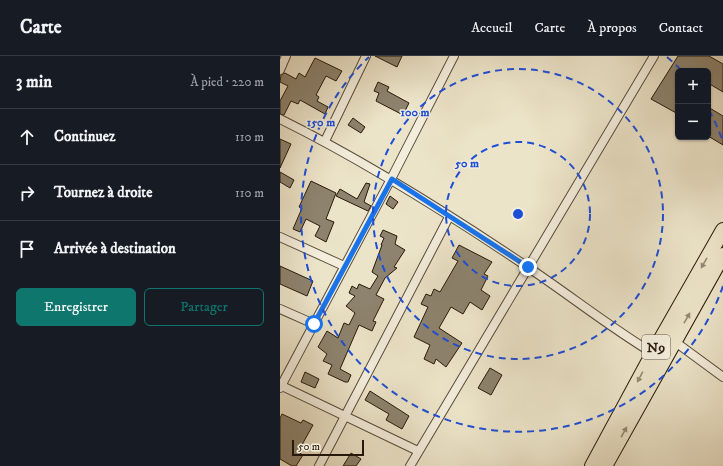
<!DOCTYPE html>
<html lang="fr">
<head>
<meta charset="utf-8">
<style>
	body { margin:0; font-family:"IM FELL DW Pica",serif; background:#20242c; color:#f1f3f6 }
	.controls { position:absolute; right:12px; top:12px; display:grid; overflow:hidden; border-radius:6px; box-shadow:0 1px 3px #0004 }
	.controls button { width:36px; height:36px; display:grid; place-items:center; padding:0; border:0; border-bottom:1px solid #363941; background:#171b24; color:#f1f3f6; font:20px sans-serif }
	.scale { position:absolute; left:12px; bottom:10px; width:72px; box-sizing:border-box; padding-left:4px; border:2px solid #27190b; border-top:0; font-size:11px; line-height:14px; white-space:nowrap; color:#27190b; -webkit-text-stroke:3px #f3eddc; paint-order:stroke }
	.stop { position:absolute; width:12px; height:12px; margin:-9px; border:3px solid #1a73e8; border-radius:50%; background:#fff }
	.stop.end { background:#1a73e8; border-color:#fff; box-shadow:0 1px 4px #0008 }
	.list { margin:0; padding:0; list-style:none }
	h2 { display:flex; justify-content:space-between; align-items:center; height:52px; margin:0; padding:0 16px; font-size:17px }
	h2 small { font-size:13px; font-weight:400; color:#9ea1a6 }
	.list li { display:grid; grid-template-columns:26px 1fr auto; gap:12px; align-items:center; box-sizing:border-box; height:56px; padding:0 16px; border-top:1px solid #363941 }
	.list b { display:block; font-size:15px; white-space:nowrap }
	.list em { font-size:13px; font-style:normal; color:#9ea1a6 }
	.actions { display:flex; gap:8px; padding:12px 16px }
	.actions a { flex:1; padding:9px 0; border:1px solid #0f766e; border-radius:6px; text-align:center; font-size:14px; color:#0f766e }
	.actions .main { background:#0f766e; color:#fff }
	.icon { flex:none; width:22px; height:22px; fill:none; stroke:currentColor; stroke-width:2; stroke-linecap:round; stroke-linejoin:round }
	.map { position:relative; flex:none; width:443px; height:410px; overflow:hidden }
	header { display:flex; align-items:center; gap:24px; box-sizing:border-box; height:56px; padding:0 20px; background:#171b24; border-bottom:1px solid #363941 }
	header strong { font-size:19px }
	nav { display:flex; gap:22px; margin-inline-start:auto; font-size:14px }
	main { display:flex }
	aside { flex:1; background:#171b24 }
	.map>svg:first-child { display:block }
	.building { fill:#8d836e; stroke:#27190b }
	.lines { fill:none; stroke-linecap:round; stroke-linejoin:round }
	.street-casing { stroke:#584c3a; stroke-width:10 }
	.highway-casing { stroke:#27190b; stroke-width:16 }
	.street { stroke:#f3eddc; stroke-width:8 }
	.highway { stroke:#ece4c9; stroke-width:14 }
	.oneway { fill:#938974 }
	.route { stroke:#1a73e8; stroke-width:5 }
	.ring { fill:none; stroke:#1d4ed8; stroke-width:2; stroke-dasharray:7 5 }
	.labels { text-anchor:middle; stroke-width:3; stroke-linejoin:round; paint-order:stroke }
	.shield { fill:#f3eddc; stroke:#64594a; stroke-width:1 }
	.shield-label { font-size:14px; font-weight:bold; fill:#27190b }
	.centre { fill:#1d4ed8; stroke:#f3eddc; stroke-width:2 }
	.ring-label { font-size:12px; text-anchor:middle; font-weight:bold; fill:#1d4ed8; stroke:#f3eddc; stroke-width:3; stroke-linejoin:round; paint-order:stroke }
</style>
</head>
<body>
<header>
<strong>Carte</strong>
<nav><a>Accueil</a><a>Carte</a><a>À propos</a><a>Contact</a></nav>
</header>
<main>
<aside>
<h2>3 min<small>À pied · 220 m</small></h2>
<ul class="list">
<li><svg class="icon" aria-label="ahead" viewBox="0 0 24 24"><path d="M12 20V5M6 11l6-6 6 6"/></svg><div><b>Continuez</b></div><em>110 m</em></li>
<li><svg class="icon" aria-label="right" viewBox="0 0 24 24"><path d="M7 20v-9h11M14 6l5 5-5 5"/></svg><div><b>Tournez à droite</b></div><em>110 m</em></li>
<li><svg class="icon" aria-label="arrive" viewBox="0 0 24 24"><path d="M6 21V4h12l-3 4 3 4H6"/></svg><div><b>Arrivée à destination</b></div></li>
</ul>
<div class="actions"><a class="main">Enregistrer</a><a>Partager</a></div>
</aside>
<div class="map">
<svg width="443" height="410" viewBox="0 0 443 410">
	<rect width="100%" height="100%" fill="#ece4c9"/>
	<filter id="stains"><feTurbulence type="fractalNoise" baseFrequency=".005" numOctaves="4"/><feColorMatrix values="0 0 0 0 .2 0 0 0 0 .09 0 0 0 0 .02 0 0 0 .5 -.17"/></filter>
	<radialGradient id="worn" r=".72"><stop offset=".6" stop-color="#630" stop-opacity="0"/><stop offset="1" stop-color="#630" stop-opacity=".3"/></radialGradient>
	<g class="building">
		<polygon points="95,0 122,0 117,11"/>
		<polygon points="398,0 429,0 443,8 443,36 428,27 428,15 398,15 398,58 371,43"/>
		<polygon points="35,2 62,15 56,25 46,20 36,39 39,41 37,45 48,51 45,58 20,44 18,48 11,45 4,59 0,58 0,45 8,30 0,26 1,19 5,17 16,23 19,17 25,21"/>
		<polygon points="98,26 109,31 107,35 129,47 123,59 96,45 99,37 94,35"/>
		<polygon points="428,51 443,60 443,89 428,80"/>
		<polygon points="73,62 85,71 81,77 68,69"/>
		<polygon points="0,83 11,88 0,112"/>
		<polygon points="0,116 14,124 10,132 0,126"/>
		<polygon points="31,125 56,137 46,163 54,166 46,186 35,180 40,170 26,163 20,176 13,173 22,152 19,151"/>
		<polygon points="86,127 90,128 84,146 91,150 88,155 56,140 60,133 77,143"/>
		<polygon points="110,140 118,146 113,153 106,148"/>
		<polygon points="103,174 117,180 115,188 125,194 114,211 117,212 105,222 96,239 104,243 93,265 96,266 92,275 79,269 60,313 71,319 68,326 65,326 48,318 52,309 43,305 47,298 38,291 47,275 58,282 64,267 69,269 75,257 66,250 75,240 69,237 72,230 77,233 79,228 90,233 98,220 92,216 102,189 101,189 104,182 100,180"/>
		<polygon points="179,189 212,206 204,218 208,220 201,234 210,240 202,254 190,246 183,258 171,251 159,272 182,287 166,311 156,303 154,308 144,303 150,289 134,281 148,251 141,248 146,238 151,240 154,233 160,236 178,205 172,202"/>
		<polygon points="0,210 33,225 27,240 0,228"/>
		<polygon points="210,312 222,319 211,339 198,332"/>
		<polygon points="25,316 39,323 35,332 21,326"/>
		<polygon points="90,335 129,360 122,373 106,364 109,358 85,344"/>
		<polygon points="2,358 21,367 23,364 33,369 18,396 23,399 16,410 12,410 0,403 0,362"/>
		<polygon points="71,397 81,403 76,410 63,410"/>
	</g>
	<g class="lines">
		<g class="street-casing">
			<g id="street">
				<polyline points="0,14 6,0"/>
				<path d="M0,63C87,106 169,158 249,212C291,240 332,273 376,299"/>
				<polyline points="45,85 86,0"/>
				<polyline points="0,181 64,210"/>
				<polyline points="0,253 34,268"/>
				<polyline points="394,285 443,321"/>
				<polyline points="0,329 138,395"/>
				<polyline points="0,332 111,123 174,0"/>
				<polyline points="39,410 169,161"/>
				<polyline points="130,410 374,0"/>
			</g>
		</g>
		<g class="highway-casing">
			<g id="highway">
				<polyline points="312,410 373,297 443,174"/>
				<polyline points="325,410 443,199"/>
			</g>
		</g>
		<use href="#street" class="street"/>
		<use href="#highway" class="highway"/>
	</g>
	<defs><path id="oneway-solid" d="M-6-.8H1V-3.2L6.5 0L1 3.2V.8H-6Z"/></defs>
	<g class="oneway">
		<use href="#oneway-solid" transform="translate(424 207) rotate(120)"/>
		<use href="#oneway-solid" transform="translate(407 262) rotate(-60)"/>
		<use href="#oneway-solid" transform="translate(360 321) rotate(118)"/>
		<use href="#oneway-solid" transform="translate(344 376) rotate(-61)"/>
	</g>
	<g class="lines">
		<polyline class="route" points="34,268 112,123 248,211"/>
	</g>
	<g class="ring">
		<circle cx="238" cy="158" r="72"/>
		<circle cx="238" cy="158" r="145"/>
		<path d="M443 230A217 217 0 1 1 89 1M387 1A217 217 0 0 1 401 14M429 54A217 217 0 0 1 443 86"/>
	</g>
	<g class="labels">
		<rect class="shield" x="362" y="279" width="28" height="24" rx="3"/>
		<g class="shield-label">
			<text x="376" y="296">N9</text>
		</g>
	</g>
	<circle cx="238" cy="158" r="6" class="centre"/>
	<g class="ring-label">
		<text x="135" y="60">100 m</text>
		<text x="41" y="70">150 m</text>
		<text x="187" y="111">50 m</text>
	</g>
	<rect width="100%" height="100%" filter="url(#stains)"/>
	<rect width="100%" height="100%" fill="url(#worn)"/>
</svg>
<div class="controls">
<button>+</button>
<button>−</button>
</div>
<div class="scale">50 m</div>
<div class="stop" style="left:34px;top:268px"></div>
<div class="stop end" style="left:248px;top:211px"></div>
</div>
</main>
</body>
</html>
